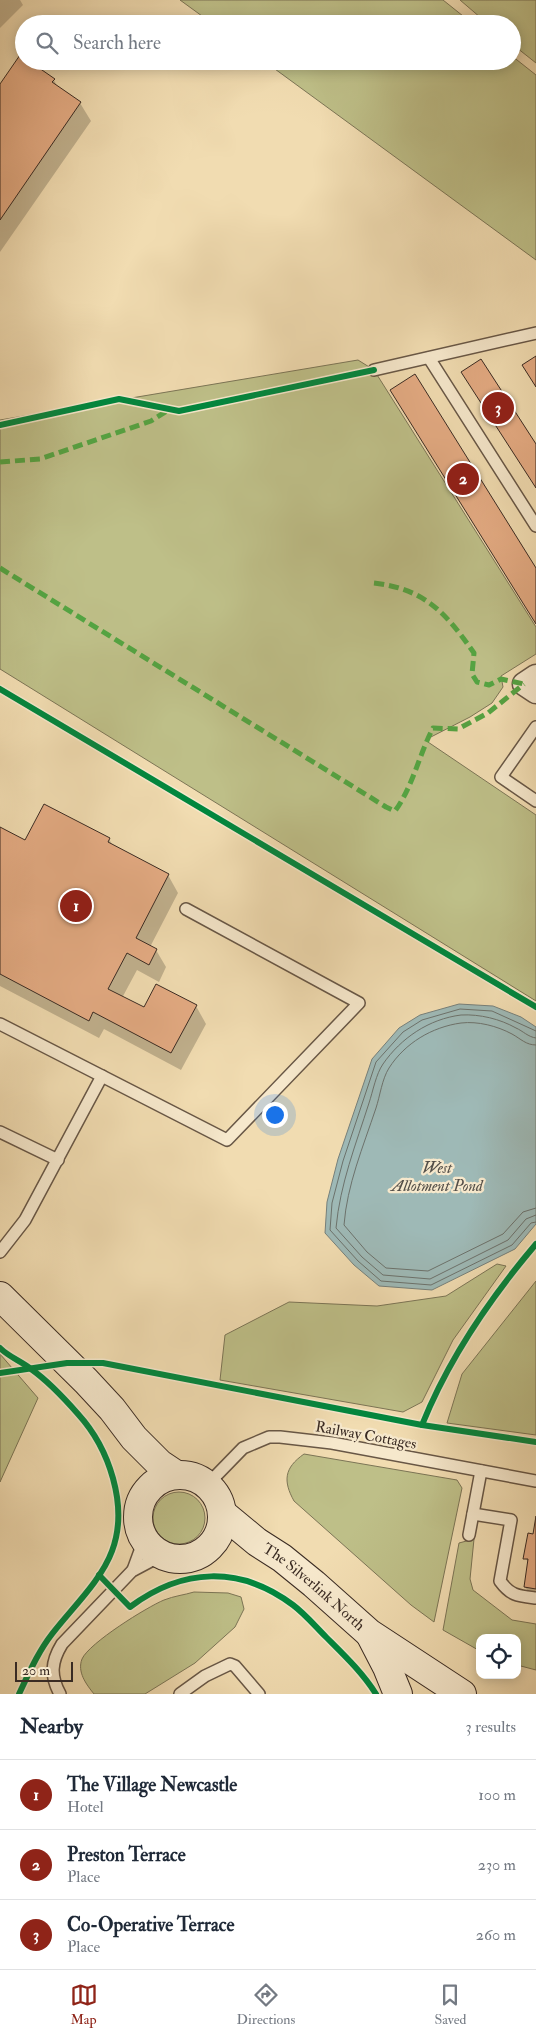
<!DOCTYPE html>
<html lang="en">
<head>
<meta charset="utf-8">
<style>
	body { margin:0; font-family:"IM FELL Double Pica",serif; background:#f6f6f7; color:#1f2937 }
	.controls { position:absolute; right:15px; bottom:15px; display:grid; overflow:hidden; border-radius:10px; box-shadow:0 2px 12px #0003 }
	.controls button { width:45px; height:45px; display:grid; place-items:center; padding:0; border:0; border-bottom:1px solid #e0e1e3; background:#fff; color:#1f2937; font:25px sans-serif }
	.scale { position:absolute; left:15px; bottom:12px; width:58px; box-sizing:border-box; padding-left:5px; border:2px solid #3a2b23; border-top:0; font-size:14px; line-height:18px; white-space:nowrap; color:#3a2b23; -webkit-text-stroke:4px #f6e8cc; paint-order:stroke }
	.you { position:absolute; left:274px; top:1114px; width:18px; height:18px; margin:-12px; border:4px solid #fff; border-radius:50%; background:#1a73e8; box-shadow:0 0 0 8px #1a73e833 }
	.badge { display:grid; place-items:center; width:32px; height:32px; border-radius:50%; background:#8f2418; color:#fff; font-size:16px; font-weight:700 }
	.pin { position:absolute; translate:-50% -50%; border:2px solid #fff; box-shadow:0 1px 5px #0006 }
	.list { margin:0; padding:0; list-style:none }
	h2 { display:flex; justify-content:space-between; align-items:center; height:65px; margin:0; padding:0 20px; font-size:21px }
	h2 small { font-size:16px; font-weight:400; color:#747a83 }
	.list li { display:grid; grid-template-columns:32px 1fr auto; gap:15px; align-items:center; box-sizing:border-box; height:70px; padding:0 20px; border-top:1px solid #e0e1e3 }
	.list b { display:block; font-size:19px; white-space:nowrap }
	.list p { margin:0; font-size:16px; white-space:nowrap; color:#747a83 }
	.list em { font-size:16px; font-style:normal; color:#747a83 }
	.icon { flex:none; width:28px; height:28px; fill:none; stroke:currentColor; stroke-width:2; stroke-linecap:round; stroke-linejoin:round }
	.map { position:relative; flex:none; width:536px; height:1694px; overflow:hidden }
	.search { position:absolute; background:#fff; box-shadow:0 2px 12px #0003; left:15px; right:15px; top:15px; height:55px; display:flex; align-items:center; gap:12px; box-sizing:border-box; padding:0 18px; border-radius:28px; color:#747a83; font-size:19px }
	.sheet { height:275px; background:#fff }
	nav { display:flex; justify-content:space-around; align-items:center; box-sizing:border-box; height:70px; border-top:1px solid #e0e1e3; background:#fff; font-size:14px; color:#747a83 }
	nav a { display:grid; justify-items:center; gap:2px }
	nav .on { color:#8f2418 }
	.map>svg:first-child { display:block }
	.green { fill:#bebf88; stroke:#7c7556 }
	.water { fill:#9eb9b6; stroke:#76807b }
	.shadow { fill:#0003 }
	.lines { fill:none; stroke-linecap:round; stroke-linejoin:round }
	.shore { stroke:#6c726c; stroke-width:1 }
	.building { fill:#e4ab83; stroke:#3a2b23 }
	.lane-casing { stroke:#685746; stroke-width:14 }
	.street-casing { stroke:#685746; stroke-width:25 }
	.secondary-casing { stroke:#3a2b23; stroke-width:30 }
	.lane { stroke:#f6e8cc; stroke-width:11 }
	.street { stroke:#f6e8cc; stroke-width:22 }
	.secondary { stroke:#f6e8cc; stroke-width:28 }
	.quiet { stroke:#54a442; stroke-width:5; stroke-dasharray:10 5; stroke-linecap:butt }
	.cycleway-casing { stroke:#f6e8cc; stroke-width:9 }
	.cycleway { stroke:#00873e; stroke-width:6 }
	.labels { text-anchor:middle; stroke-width:4.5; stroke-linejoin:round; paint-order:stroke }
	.street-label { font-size:15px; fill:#3a2b23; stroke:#f6e8cc }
	.water-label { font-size:16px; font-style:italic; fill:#534e48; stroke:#f6e8cc }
</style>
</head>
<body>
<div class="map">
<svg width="536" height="1694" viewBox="0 0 536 1694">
	<rect width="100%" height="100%" fill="#f1dcb1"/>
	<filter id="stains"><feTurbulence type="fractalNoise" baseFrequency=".004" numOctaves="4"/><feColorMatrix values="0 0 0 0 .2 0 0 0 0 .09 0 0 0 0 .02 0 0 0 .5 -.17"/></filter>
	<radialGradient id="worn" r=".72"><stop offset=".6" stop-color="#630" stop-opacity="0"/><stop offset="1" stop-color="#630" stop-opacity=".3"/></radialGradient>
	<g class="green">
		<polygon points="180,0 443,0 473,24 213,24"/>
		<polygon points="460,0 536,0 536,63 512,44 512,24 488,24"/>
		<polygon points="512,56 536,75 536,260 264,61 512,61"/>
		<polygon points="358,360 374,370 536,627 536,654 501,676 503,687 492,703 470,717 425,740 536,815 536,1001 0,669 0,420"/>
		<polygon points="497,1264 506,1266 453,1340 422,1402 403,1412 220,1380 225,1335 289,1302 377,1306 446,1296"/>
		<polygon points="536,1281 536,1435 447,1423 462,1374"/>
		<polygon points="0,1354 38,1398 0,1482"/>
		<path d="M304,1454L457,1480L462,1488L434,1622L411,1605L294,1501C283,1481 284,1468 304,1454Z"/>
		<circle cx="179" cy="1518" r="26"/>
		<polygon points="474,1539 470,1579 473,1590 512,1620 536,1624 536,1670 517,1665 517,1638 480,1638 480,1651 443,1630 459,1543"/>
		<path d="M194,1592L228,1593L241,1597L244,1609L235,1627L195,1663L145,1694H94C86,1684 77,1672 82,1659C89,1643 147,1607 164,1600C174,1596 184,1595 194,1592Z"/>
	</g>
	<polygon class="water" points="459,1004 493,1006 521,1017 536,1027 536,1224 515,1249 432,1290 379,1286 354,1265 325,1233 327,1202 338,1159 372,1059 399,1028 420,1015"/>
	<g class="shadow">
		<polygon points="0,0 20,0 23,5 0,28"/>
		<polygon points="24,61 54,80 58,88 80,103 91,121 0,252 0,86"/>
		<polygon points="0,829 25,841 109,839 113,846 168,875 178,893 150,947 156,950 166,967 159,982 137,970 122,998 144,1009 196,1006 206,1024 181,1070 104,1029 99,1038 0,986"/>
		<polygon points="536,1524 536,1593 528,1591 525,1587 529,1563 525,1558 534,1535"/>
	</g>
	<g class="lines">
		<g class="shore">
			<polyline points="536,1031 492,1011 460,1009 422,1020 403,1032 376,1062 343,1161 332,1203 330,1230 358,1261 381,1281 431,1285 512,1245 531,1223 536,1222"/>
			<path d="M536,1038C528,1037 523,1031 516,1028C500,1019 480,1014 461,1015C429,1019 401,1038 383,1064C376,1074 373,1091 369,1103C356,1144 340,1184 336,1228L362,1257L383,1275L430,1279L508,1240L526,1219L536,1215"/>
			<path d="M536,1045C526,1045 521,1039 512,1034C497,1026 478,1021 461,1023C432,1027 405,1043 389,1068C382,1079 380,1096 376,1108C363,1147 347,1185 344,1225L367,1252L386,1268L428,1271L503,1234L523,1212L536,1208"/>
		</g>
	</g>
	<g class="building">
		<polygon points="20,55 24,58 24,61 29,61 55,79 52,82 81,102 0,220 0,84"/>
		<polygon points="536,356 536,387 522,365"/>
		<polygon points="481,359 536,444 536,488 461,372"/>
		<polygon points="415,374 536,568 536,624 390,390"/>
		<polygon points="44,804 110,838 108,842 169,874 136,938 157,949 149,965 127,953 108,989 144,1007 156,984 197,1005 171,1053 93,1012 89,1021 0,974 0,827 25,840"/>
		<polygon points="536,1516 536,1589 524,1587 528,1559 523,1559 528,1533 533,1534"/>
	</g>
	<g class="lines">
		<g class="lane-casing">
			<g id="lane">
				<polyline points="429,358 536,526"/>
				<polyline points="374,370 536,333"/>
				<polyline points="536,727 501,777 536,801"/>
				<polyline points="0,1024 227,1140 359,1003 186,909"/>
				<polyline points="0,1132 58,1160"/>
				<polyline points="0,1252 25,1220 102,1076"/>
				<polyline points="207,1485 243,1448 269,1437 280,1437 332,1443 536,1481"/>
				<path d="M473,1514L511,1520L500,1581C511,1596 518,1596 536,1598"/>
				<polyline points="469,1535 481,1471"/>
				<polyline points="133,1570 144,1540"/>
				<path d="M60,1694C50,1676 51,1662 62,1644L132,1571L162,1555"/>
				<polyline points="180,1694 205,1676 230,1664 235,1666 259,1694"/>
			</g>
		</g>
		<g class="street-casing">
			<polyline id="street" points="536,676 524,684 536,692"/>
		</g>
		<g class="secondary-casing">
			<g id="secondary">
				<polyline points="0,1296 86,1381 112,1409 134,1438 160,1464 175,1474"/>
				<circle cx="180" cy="1517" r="42"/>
				<path id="s1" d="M222,1513L257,1542L282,1558L314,1584L369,1633L462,1694"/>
				<polyline points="371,1636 387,1667 398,1694"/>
			</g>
		</g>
		<use href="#lane" class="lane"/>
		<use href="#street" class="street"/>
		<use href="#secondary" class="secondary"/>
		<g class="quiet">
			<polyline points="0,462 40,459 151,421 170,409"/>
			<path d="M0,568L386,807L395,811C413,786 419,755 433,728L458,729L488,713L524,684"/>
			<path d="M374,583C425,589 446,613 474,653L472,674L477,682L489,685L501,679L524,684"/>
		</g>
		<g class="cycleway-casing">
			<g id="cycleway">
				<polyline points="0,425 119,399 179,411 374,370"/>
				<polyline points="0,689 536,1007"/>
				<path d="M0,1348C9,1357 21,1361 31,1369C48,1381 64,1398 78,1414C109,1448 129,1506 112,1551C101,1581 71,1609 52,1634C38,1652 29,1673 19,1694"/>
				<polyline points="0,1373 67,1363 103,1363 422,1425 536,1442"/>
				<path d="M422,1425C448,1360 491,1297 536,1244"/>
				<path d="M99,1575L130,1607C182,1568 240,1565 293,1605C305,1614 315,1626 326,1637C344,1655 362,1672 376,1694"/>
			</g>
		</g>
		<use href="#cycleway" class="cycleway"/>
	</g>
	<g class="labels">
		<g class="street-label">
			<text transform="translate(366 1435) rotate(10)" y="5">Railway Cottages</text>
			<text dy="5" stroke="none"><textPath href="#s1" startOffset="118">The Silverlink North</textPath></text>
		</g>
		<g class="water-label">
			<text x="437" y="1173">West<tspan x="437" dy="18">Allotment Pond</tspan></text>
		</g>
	</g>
	<rect width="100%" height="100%" filter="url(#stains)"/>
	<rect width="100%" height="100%" fill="url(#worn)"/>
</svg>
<div class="controls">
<button><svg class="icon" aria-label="locate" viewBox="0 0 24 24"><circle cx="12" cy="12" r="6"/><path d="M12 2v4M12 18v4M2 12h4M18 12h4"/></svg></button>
</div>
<div class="scale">20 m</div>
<div class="you"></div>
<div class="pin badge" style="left:76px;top:906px">1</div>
<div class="pin badge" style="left:463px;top:479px">2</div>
<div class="pin badge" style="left:498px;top:408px">3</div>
<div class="search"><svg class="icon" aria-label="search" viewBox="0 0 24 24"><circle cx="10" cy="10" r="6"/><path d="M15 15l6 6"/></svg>Search here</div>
</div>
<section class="sheet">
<h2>Nearby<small>3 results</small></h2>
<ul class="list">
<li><span class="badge">1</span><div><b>The Village Newcastle</b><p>Hotel</p></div><em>100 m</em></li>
<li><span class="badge">2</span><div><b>Preston Terrace</b><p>Place</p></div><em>230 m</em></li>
<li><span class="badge">3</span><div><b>Co-Operative Terrace</b><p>Place</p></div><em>260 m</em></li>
</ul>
</section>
<nav>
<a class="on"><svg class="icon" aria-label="map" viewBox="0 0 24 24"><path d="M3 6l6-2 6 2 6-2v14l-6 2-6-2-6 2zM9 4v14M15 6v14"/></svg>Map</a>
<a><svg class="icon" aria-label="directions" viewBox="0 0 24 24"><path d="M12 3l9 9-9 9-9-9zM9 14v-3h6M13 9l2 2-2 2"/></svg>Directions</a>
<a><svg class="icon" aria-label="saved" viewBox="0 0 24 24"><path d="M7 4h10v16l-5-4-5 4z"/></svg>Saved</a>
</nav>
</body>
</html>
